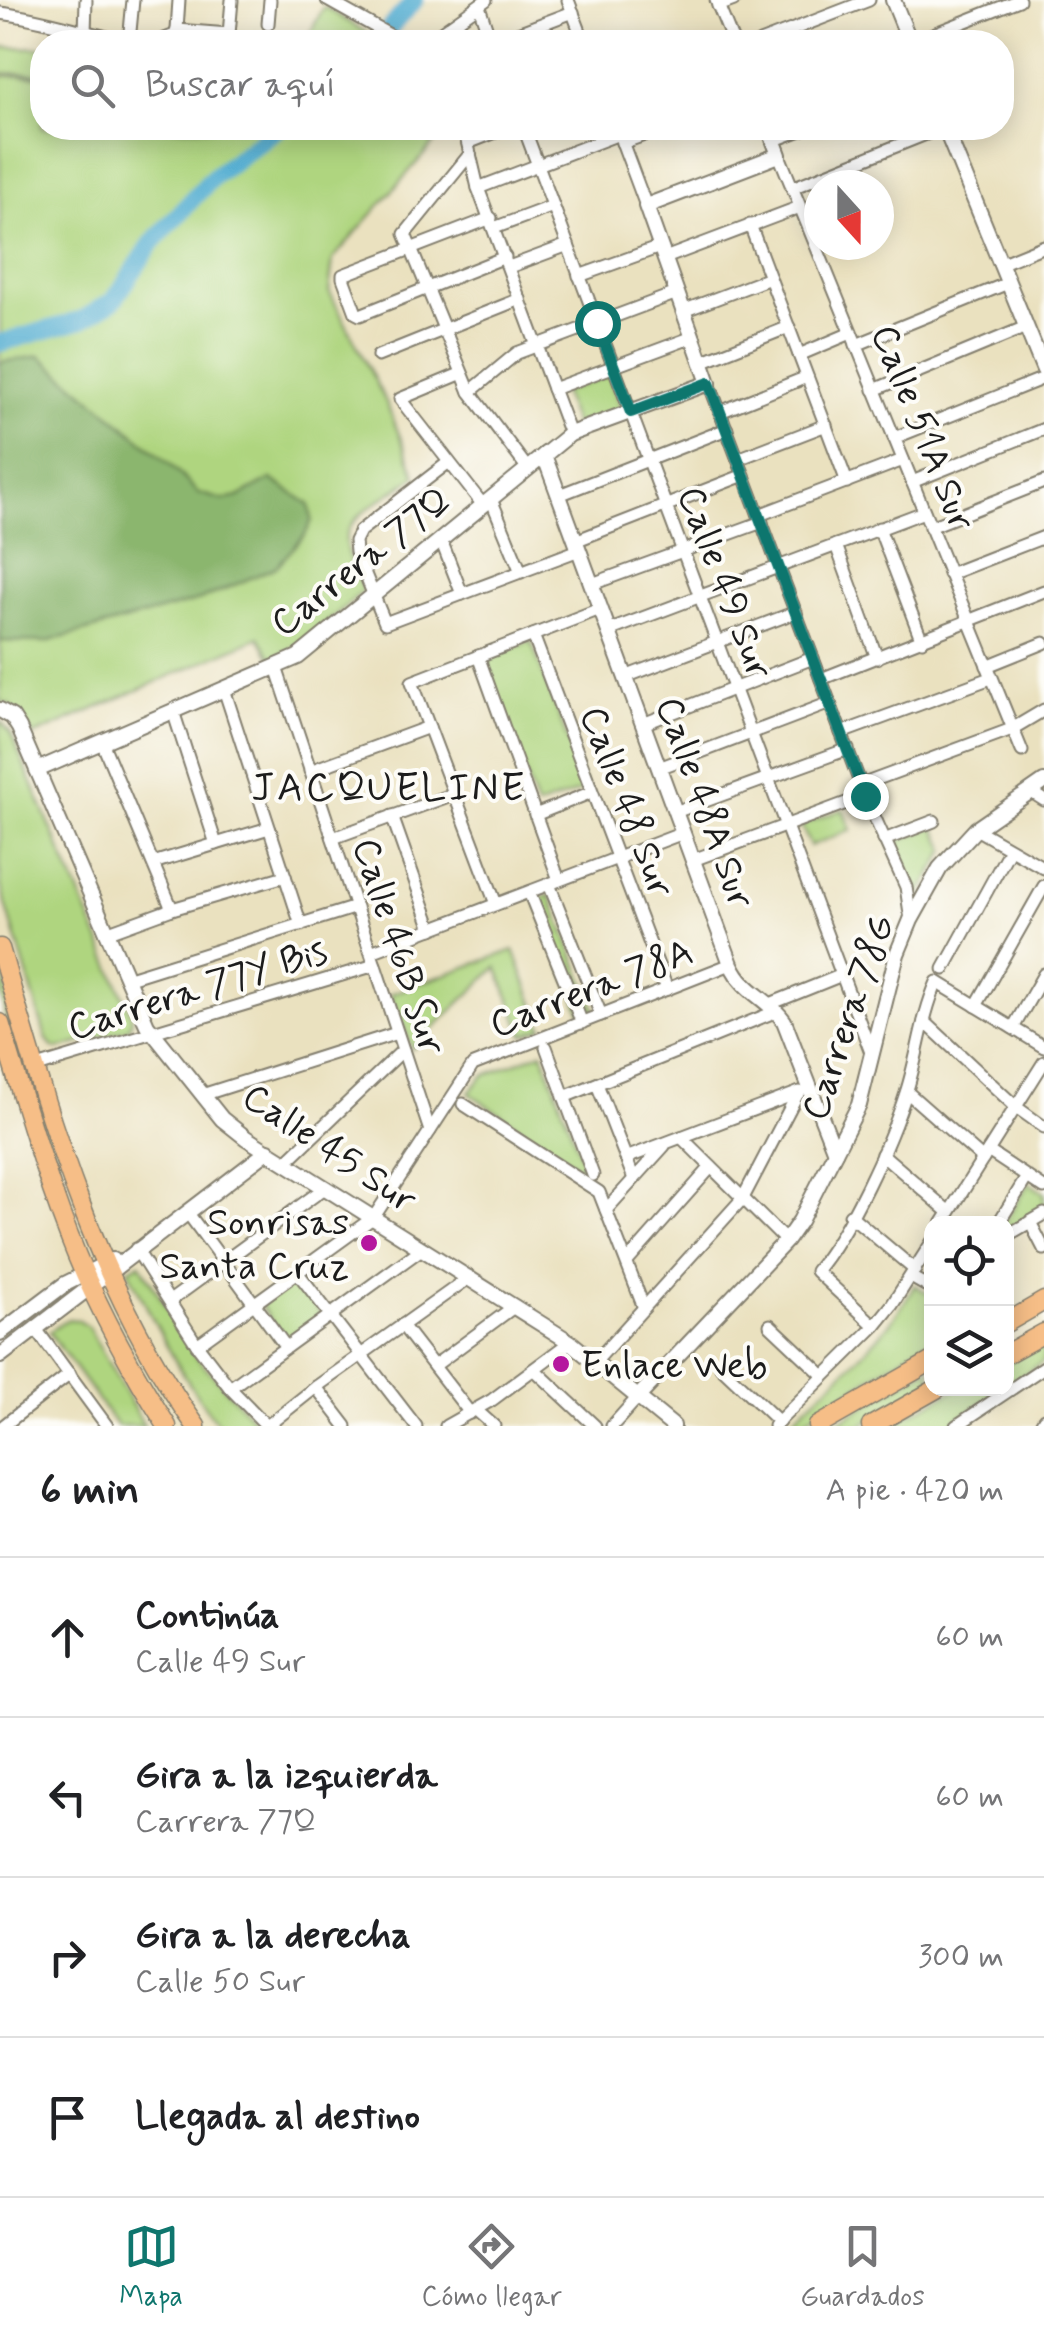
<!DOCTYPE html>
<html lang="es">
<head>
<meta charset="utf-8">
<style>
	body { margin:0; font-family:Mynerve,sans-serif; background:#f6f6f6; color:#202124 }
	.controls { position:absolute; right:30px; bottom:30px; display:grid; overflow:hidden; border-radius:20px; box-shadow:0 5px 25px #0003 }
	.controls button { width:90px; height:90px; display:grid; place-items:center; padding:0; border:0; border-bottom:2px solid #e0e0e0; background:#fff; color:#202124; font:50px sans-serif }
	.compass { position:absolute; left:804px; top:170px; width:90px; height:90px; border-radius:50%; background:#fff; box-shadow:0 5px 25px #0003; rotate:159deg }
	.stop { position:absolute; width:30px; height:30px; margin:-22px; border:8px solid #0f766e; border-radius:50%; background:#fff }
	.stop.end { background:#0f766e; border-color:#fff; box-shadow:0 2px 10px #0008 }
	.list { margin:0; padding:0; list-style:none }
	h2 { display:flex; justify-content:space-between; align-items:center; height:130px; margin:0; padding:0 40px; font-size:42px }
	h2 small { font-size:32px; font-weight:400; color:#757577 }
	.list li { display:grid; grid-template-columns:65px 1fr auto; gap:30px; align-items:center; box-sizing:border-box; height:160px; padding:0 40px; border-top:2px solid #e0e0e0 }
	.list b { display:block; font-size:38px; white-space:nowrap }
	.list p { margin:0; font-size:32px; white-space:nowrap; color:#757577 }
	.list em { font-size:32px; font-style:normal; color:#757577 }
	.icon { flex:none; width:55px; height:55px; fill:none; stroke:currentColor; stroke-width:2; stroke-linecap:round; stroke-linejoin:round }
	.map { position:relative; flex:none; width:1044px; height:1426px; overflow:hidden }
	.search { position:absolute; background:#fff; box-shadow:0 5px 25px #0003; left:30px; right:30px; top:30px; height:110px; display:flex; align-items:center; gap:25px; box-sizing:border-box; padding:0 35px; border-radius:40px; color:#757577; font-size:38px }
	.sheet { height:770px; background:#fff }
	nav { display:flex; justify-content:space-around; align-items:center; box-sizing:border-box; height:140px; border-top:2px solid #e0e0e0; background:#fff; font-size:28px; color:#757577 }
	nav a { display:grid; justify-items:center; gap:5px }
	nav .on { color:#0f766e }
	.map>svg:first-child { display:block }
	.green { fill:#afd57f; stroke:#66784e; stroke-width:2.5 }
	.forest { fill:#8bb66e; stroke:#546945; stroke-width:2.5 }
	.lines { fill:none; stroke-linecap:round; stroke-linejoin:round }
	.river { stroke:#53add1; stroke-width:18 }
	.minor-casing { stroke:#837e6e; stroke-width:15 }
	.tertiary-casing { stroke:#837e6e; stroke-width:18 }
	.primary-casing { stroke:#837e6e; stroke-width:21 }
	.minor { stroke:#fff; stroke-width:11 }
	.tertiary { stroke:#fff; stroke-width:14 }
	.primary { stroke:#f6be87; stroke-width:18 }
	.route { stroke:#0f766e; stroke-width:12 }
	.poi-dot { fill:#b5179e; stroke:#fdfcf7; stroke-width:4 }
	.labels { text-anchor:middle; stroke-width:8; stroke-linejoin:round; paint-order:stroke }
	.street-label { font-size:38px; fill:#1c1c1c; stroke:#fdfcf7 }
	.poi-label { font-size:38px; fill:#1c1c1c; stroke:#fdfcf7; text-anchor:end }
	.neighbourhood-label { font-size:40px; letter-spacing:2.5px; fill:#1c1c1c; stroke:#fdfcf7 }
</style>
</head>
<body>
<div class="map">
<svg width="1044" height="1426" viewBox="0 0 1044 1426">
	<rect width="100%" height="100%" fill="#fdfcf7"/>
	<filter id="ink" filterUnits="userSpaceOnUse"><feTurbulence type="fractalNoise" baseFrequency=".01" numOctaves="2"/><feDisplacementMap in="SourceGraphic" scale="20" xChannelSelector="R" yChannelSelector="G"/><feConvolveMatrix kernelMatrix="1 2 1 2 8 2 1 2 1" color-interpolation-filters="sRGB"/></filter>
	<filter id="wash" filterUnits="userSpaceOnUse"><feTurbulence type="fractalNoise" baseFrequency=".0048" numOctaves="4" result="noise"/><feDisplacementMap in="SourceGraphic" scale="40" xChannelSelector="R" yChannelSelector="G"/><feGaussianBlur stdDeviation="2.25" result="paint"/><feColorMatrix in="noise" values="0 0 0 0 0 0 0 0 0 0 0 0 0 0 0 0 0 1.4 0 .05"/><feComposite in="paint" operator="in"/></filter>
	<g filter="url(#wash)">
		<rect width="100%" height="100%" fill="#eae1bf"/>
		<g class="green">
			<polygon points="324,7 325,7 381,42 299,42 309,35"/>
			<polygon points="1,47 42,48 42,74 0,73"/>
			<path d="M0,76H42V128H447L333,259L329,291L386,402L416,476C398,490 347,515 346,538C345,555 357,575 363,591L307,640L272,659L259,637L33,736L9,704L0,702Z"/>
			<polygon points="609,375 621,409 575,426 562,392"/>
			<polygon points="531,641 586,789 537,807 482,659"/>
			<polygon points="0,720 10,732 131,1014 132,1020 128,1029 58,1049 52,1047 46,1038 0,884"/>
			<polygon points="843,809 851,830 810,846 801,825"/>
			<polygon points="934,826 946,850 915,903 910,881 892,844"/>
			<polygon points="550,895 596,1011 582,1016 536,901"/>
			<polygon points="514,950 543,1028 524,1035 497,967 412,1049 390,994"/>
			<path d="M0,967L58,1161L54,1162C31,1101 0,1033 0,967Z"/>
			<polygon points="542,1052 587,1173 469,1093 483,1076"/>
			<polygon points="1029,1183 1044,1193 1044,1209 1007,1232 1006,1224 1003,1224"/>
			<path d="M140,1263L194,1354L259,1426H220C181,1379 156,1325 128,1270Z"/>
			<polygon points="296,1279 322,1316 286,1341 260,1305"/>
			<path d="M914,1285L931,1295V1339L795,1426H785C829,1384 887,1340 914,1285Z"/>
			<polygon points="68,1319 78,1320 88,1327 144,1426 117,1426 49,1332"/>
			<polygon points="1044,1342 1044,1361 1007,1386 1006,1362"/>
			<polygon points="931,1367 931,1385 860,1426 831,1426"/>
			<polygon points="956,1389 1003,1389 947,1426 888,1426"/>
		</g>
		<polygon class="forest" points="40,356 170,464 198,493 223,500 238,497 271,479 309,504 312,520 305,535 276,567 200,600 105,626 46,642 0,641 0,362"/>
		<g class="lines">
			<g class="river">
				<polyline points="377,42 415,0"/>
				<polyline points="0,343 82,320 114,300 152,243 213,177 278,128"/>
			</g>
		</g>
	</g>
	<g filter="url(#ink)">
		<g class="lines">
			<g class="minor-casing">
				<g id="minor">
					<polyline points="327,0 402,42"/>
					<polyline points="568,0 584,42"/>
					<polyline points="716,0 733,42"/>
					<polyline points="479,6 491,42"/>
					<polyline points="718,6 734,0"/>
					<path d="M0,13C47,19 84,33 129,42"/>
					<polyline points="268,24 270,0"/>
					<polyline points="177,30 179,0"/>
					<polyline points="85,33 86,0"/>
					<polyline points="129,42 133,0"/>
					<polyline points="157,42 175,35 177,30 229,34 232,0"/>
					<polyline points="427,42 486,0"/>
					<polyline points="494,42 573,12"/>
					<polyline points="760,42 869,0"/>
					<polyline points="888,42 907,35"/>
					<polyline points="913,42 1019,0"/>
					<polyline points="464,128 478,188 570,434"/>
					<polyline points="524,128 872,1055"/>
					<polyline points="618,131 646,206"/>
					<polyline points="468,143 506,128"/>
					<polyline points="622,143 664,128"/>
					<polyline points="470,154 405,234 470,392 528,469"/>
					<polyline points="779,155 1022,751"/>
					<polyline points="478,188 619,134"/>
					<polyline points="792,188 941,128"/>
					<polyline points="491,218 343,275 343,278 356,313 360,315 505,257"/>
					<polyline points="750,225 847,482"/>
					<polyline points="494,228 553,206"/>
					<polyline points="665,258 800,207"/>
					<polyline points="1000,264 1044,246"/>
					<polyline points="509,267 568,245"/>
					<polyline points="579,276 660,247"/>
					<polyline points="683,311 770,278"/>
					<polyline points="856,345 1008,283"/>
					<polyline points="799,355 851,333"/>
					<polyline points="378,356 520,299"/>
					<polyline points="701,362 789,327"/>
					<polyline points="460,374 400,399 483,505"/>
					<polyline points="709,383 865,796 906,887 911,920"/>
					<polyline points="553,389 693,337"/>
					<polyline points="874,390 1026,327"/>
					<polyline points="470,392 517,353 677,293"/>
					<polyline points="720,412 807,377"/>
					<polyline points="894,438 1044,378"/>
					<polyline points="738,459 826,425"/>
					<polyline points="449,462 360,531 355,541 356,552 385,623 579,550"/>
					<polyline points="912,482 1044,429"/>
					<polyline points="559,495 727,429"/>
					<polyline points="491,499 521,572"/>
					<polyline points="759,515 903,460"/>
					<polyline points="930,527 1044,482"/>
					<polyline points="879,528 922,641"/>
					<polyline points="441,540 462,594"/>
					<polyline points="575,541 744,475"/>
					<polyline points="836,545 877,658"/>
					<polyline points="949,574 1044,537"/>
					<polyline points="592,584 762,522"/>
					<polyline points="608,631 924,512"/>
					<polyline points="533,635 667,989"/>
					<polyline points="478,656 559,880"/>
					<polyline points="987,666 1044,643"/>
					<polyline points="276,667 430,1131"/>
					<polyline points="625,677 796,612"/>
					<polyline points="821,679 1044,591"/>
					<polyline points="224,689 301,925"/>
					<polyline points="173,711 216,844"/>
					<polyline points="643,724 813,658"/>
					<polyline points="841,733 991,678"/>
					<polyline points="102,742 172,909"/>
					<polyline points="659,768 830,703"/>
					<polyline points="310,771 429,727"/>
					<polyline points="861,785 1012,729 1044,710"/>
					<polyline points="1030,791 1044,800"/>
					<polyline points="675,812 848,749"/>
					<polyline points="535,815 592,792"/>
					<polyline points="392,816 432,929"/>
					<polyline points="976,829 1044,868"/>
					<polyline points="333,838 454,794"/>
					<polyline points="884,840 934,821"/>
					<polyline points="693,860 865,796"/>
					<polyline points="153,863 269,828"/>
					<polyline points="549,884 601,1015"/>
					<polyline points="529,892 582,1023"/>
					<polyline points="496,904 412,682 600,609"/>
					<polyline points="106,933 172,909 285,876"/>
					<polyline points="371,952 683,833"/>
					<polyline points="944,969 1010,849"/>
					<polyline points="126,979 356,907"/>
					<polyline points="770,1004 842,975"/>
					<polyline points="976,1006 1044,886"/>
					<polyline points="924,1021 1016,1107 1044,1127"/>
					<polyline points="1013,1028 1044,974"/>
					<polyline points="546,1047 593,1175"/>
					<polyline points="37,1067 375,965"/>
					<polyline points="597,1084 634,1179"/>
					<polyline points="907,1092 983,1159"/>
					<polyline points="202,1095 397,1033"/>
					<polyline points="564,1097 777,1011"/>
					<polyline points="463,1104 599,1192 644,1308"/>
					<polyline points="681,1137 786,1241"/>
					<polyline points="988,1151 1044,1188"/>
					<polyline points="882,1154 949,1212"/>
					<polyline points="626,1158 800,1092"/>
					<polyline points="286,1162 403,1050"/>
					<polyline points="606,1210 664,1146"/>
					<polyline points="187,1212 286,1347"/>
					<polyline points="850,1215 915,1270"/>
					<polyline points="1030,1222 1044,1249"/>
					<polyline points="942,1224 1044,1062"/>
					<polyline points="998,1224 1027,1177"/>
					<polyline points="1006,1236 1044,1214"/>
					<polyline points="136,1249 197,1345 230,1388 267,1426"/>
					<polyline points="627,1262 711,1167"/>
					<polyline points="298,1273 416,1426"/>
					<polyline points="911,1277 932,1289"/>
					<polyline points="170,1301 326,1187"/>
					<polyline points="402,1325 470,1413"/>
					<polyline points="770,1325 824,1376"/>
					<path d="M875,1326L816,1271C849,1232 890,1143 906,1093C918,1057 921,1018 937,982L1044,1047"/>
					<polyline points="36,1329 107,1426"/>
					<polyline points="197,1345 374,1217 473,1065 731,964"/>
					<polyline points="596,1361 743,1198 798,1093"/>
					<polyline points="434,1366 515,1306"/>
					<polyline points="721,1367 779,1422"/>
					<polyline points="534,1369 595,1426"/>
					<polyline points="316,1387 346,1426"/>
					<polyline points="230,1388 423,1248"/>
					<polyline points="476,1410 494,1426"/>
					<polyline points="3,1426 70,1374"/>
					<polyline points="267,1426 316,1387 470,1277"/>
					<polyline points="446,1426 492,1400 570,1342"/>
					<polyline points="612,1426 639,1396"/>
					<polyline points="774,1426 875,1326 892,1305 932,1242"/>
					<polyline points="956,1426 1044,1367"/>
					<polyline points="1040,1426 1044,1419"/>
				</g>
			</g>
			<g class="tertiary-casing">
				<g id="tertiary">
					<polyline points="893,0 910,42"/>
					<polyline points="945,128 1044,370"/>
					<path d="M544,455L731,964C744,993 767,997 784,1021L835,1152"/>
					<polyline points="0,710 12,717 19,728 147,1025 222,1119 246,1138 570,1342 673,1426"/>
					<polyline points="37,770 298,657 570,434 709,383 646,206 779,155 773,139 802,128"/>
					<polyline points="0,1333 65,1284 113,1260"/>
					<polyline points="0,1356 268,1151"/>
					<polyline points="639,1396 786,1241 800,1221 859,1105 897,954 911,920 940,868 976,829 1044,782"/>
				</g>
			</g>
			<g class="primary-casing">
				<g id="primary">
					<path d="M0,948C48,1114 94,1284 196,1426"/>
					<path d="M0,1023C24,1101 46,1181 77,1256C102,1316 133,1372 167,1426"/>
					<polyline points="1006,1323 1044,1301"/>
					<polyline points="1006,1354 1044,1333"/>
					<polyline points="818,1426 932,1361"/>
					<polyline points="871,1426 938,1388"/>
				</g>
			</g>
			<use href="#minor" class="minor"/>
			<use href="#tertiary" class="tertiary"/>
			<use href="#primary" class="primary"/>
		</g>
	</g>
	<g class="lines" filter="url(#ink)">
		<polyline class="route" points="597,323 631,412 709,383 865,796"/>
	</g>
	<g class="poi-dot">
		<circle cx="369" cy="1243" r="10"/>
		<circle cx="561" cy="1364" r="10"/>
	</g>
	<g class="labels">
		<g class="street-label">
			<text transform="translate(924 427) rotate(68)" y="13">Calle 51A Sur</text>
			<text transform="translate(360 561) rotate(-38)" y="13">Carrera 77Q</text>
			<text transform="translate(726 582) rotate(69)" y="13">Calle 49 Sur</text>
			<text transform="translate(628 801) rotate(69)" y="13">Calle 48 Sur</text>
			<text transform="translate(706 802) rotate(70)" y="13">Calle 48A Sur</text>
			<text transform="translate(400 946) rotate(72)" y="13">Calle 46B Sur</text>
			<text transform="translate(591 987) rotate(-21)" y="13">Carrera 78A</text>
			<text transform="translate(197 988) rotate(-17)" y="13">Carrera 77Y Bis</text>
			<text transform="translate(847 1017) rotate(-71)" y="13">Carrera 78G</text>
			<text transform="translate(330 1147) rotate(34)" y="13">Calle 45 Sur</text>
		</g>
		<g class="poi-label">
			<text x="349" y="1234">Sonrisas<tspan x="349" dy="44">Santa Cruz</tspan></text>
			<text x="581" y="1377" text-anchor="start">Enlace Web</text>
		</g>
		<g class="neighbourhood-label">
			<text x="389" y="800">JACQUELINE</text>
		</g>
	</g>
</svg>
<div class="controls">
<button><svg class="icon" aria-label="locate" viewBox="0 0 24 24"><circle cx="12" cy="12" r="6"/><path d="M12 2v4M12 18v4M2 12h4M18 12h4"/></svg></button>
<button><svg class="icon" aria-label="layers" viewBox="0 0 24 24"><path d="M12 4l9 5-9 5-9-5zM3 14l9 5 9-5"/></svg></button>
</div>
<svg class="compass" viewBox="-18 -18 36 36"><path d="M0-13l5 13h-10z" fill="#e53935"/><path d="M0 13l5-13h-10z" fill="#757577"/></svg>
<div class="stop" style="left:597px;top:323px"></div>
<div class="stop end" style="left:865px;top:796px"></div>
<div class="search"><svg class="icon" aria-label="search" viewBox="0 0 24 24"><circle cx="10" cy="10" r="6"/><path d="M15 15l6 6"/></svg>Buscar aquí</div>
</div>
<section class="sheet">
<h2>6 min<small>A pie · 420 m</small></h2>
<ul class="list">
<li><svg class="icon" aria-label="ahead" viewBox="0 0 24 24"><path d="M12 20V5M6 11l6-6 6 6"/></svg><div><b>Continúa</b><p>Calle 49 Sur</p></div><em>60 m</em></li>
<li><svg class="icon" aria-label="left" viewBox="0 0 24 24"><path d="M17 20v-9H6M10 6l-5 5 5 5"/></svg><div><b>Gira a la izquierda</b><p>Carrera 77Q</p></div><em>60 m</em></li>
<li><svg class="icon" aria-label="right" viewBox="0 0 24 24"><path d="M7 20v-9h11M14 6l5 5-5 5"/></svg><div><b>Gira a la derecha</b><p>Calle 50 Sur</p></div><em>300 m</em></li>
<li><svg class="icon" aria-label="arrive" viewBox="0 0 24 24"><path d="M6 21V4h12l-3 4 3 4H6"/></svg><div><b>Llegada al destino</b></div></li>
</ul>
</section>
<nav>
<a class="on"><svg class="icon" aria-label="map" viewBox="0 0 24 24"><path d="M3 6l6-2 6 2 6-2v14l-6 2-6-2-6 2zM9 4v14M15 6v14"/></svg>Mapa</a>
<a><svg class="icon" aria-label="directions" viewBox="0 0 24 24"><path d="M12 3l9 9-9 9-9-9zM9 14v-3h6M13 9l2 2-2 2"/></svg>Cómo llegar</a>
<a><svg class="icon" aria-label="saved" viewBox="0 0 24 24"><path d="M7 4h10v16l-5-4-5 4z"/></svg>Guardados</a>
</nav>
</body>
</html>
